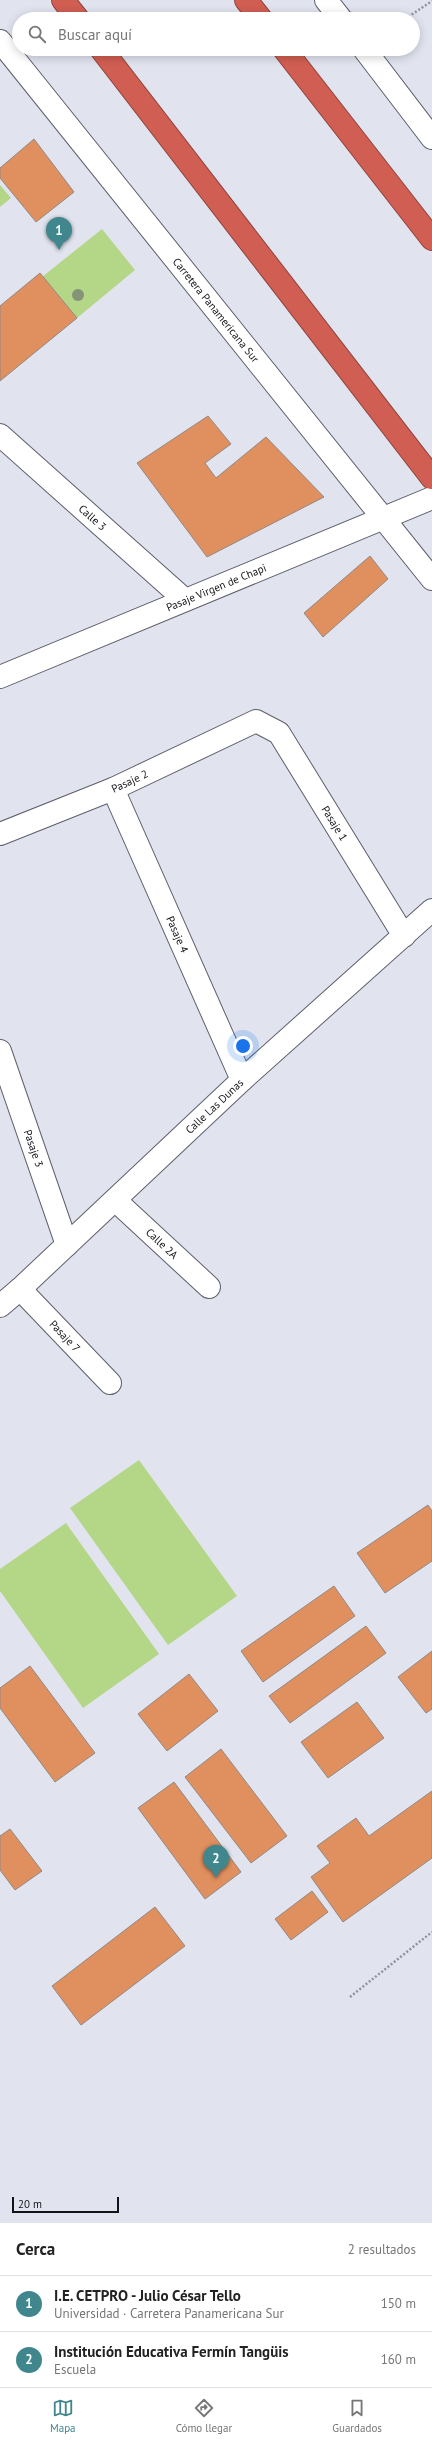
<!DOCTYPE html>
<html lang="es">
<head>
<meta charset="utf-8">
<style>
	body { margin:0; font-family:"PT Sans",sans-serif; background:#f6f6f6; color:#222 }
	.scale { position:absolute; left:12px; bottom:10px; width:107px; box-sizing:border-box; padding-left:4px; border:2px solid #131418; border-top:0; font-size:11px; line-height:14px; white-space:nowrap; color:#131418; -webkit-text-stroke:3px #e1e4ef; paint-order:stroke }
	.you { position:absolute; left:243px; top:1046px; width:14px; height:14px; margin:-10px; border:3px solid #fff; border-radius:50%; background:#1a73e8; box-shadow:0 0 0 6px #1a73e833 }
	.badge { display:grid; place-items:center; width:26px; height:26px; border-radius:50%; background:#3f868d; color:#fff; font-size:13px; font-weight:700 }
	.pin { position:absolute; translate:-50% -33px; filter:drop-shadow(0 1px 2px #0008) }
	.pin::after { content:''; position:absolute; top:21px; width:14px; height:12px; background:inherit; clip-path:polygon(0 0,100% 0,50% 100%) }
	.list { margin:0; padding:0; list-style:none }
	h2 { display:flex; justify-content:space-between; align-items:center; height:52px; margin:0; padding:0 16px; font-size:17px }
	h2 small { font-size:13px; font-weight:400; color:#767676 }
	.list li { display:grid; grid-template-columns:26px 1fr auto; gap:12px; align-items:center; box-sizing:border-box; height:56px; padding:0 16px; border-top:1px solid #e0e0e0 }
	.list b { display:block; font-size:15px; white-space:nowrap }
	.list p { margin:0; font-size:13px; white-space:nowrap; color:#767676 }
	.list em { font-size:13px; font-style:normal; color:#767676 }
	.icon { flex:none; width:22px; height:22px; fill:none; stroke:currentColor; stroke-width:2; stroke-linecap:round; stroke-linejoin:round }
	.map { position:relative; flex:none; width:432px; height:2223px; overflow:hidden }
	.search { position:absolute; background:#fff; box-shadow:0 2px 10px #0003; left:12px; right:12px; top:12px; height:44px; display:flex; align-items:center; gap:10px; box-sizing:border-box; padding:0 14px; border-radius:22px; color:#767676; font-size:15px }
	.sheet { height:164px; background:#fff }
	nav { display:flex; justify-content:space-around; align-items:center; box-sizing:border-box; height:56px; border-top:1px solid #e0e0e0; background:#fff; font-size:11px; color:#767676 }
	nav a { display:grid; justify-items:center; gap:2px }
	nav .on { color:#3f868d }
	.map>svg:first-child { display:block }
	.green { fill:#b3d787 }
	.building { fill:#e08f5f; stroke:#938882 }
	.lines { fill:none; stroke-linecap:round; stroke-linejoin:round }
	.minor-casing { stroke:#5d5f69; stroke-width:24 }
	.highway-casing { stroke:#8e443e; stroke-width:24 }
	.path { stroke:#90939b; stroke-width:2.5; stroke-dasharray:2 2; stroke-linecap:butt }
	.minor { stroke:#fff; stroke-width:22 }
	.highway { stroke:#d15e52; stroke-width:22 }
	.tree { fill:#859377 }
	.labels { text-anchor:middle; stroke-width:3; stroke-linejoin:round; paint-order:stroke }
	.street-label { font-size:11px; fill:#131418; stroke:#e1e4ef }
</style>
</head>
<body>
<div class="map">
<svg width="432" height="2223" viewBox="0 0 432 2223">
	<rect width="100%" height="100%" fill="#e1e4ef"/>
	<g class="green">
		<polygon points="0,185 11,198 0,207"/>
		<polygon points="102,229 135,270 77,318 42,277"/>
		<polygon points="139,1460 237,1596 168,1645 70,1508"/>
		<polygon points="66,1523 159,1654 83,1708 0,1591 0,1569"/>
	</g>
	<g class="building">
		<polygon points="34,139 74,192 36,222 0,178 0,168"/>
		<polygon points="40,273 77,318 0,381 0,306"/>
		<polygon points="208,416 231,444 205,463 216,478 266,437 324,497 207,557 137,463"/>
		<polygon points="370,556 388,579 323,637 304,613"/>
		<polygon points="428,1505 432,1511 432,1561 385,1593 357,1553"/>
		<polygon points="334,1586 355,1616 263,1682 241,1651"/>
		<polygon points="366,1626 386,1653 290,1723 269,1696"/>
		<polygon points="432,1651 432,1709 426,1713 398,1677"/>
		<polygon points="30,1666 95,1753 55,1782 0,1708 0,1688"/>
		<polygon points="189,1674 218,1711 167,1751 138,1714"/>
		<polygon points="357,1702 384,1738 328,1778 301,1742"/>
		<polygon points="221,1749 287,1836 251,1863 185,1777"/>
		<polygon points="174,1782 241,1872 205,1899 138,1808"/>
		<polygon points="432,1791 432,1858 343,1922 311,1877 330,1863 317,1846 356,1818 369,1836"/>
		<polygon points="10,1829 42,1871 15,1890 0,1870 0,1836"/>
		<polygon points="312,1891 328,1912 291,1940 275,1919"/>
		<polygon points="155,1907 185,1946 81,2025 52,1986"/>
	</g>
	<g class="lines">
		<g class="minor-casing">
			<g id="minor">
				<polyline points="326,0 341,19"/>
				<path id="s1" d="M0,41L432,579"/>
				<polyline points="364,49 432,138"/>
				<path id="s2" d="M0,435L185,600"/>
				<path id="s3" d="M0,677L432,498"/>
				<path id="s4" d="M113,789L242,1080"/>
				<path id="s5" d="M0,834L113,789L256,721L279,733L404,936"/>
				<path id="s6" d="M0,1051L67,1245"/>
				<path id="s7" d="M115,1200L209,1287"/>
				<path id="s8" d="M20,1289L110,1383"/>
				<path id="s9" d="M0,1306L20,1289L242,1080L432,910"/>
			</g>
		</g>
		<g class="highway-casing">
			<g id="highway">
				<polyline points="63,0 78,19"/>
				<polyline points="246,0 261,19"/>
				<polyline points="101,49 432,478"/>
				<polyline points="284,49 432,239"/>
			</g>
		</g>
		<g class="path">
			<polyline points="405,19 432,1"/>
			<polyline points="350,1997 432,1932"/>
		</g>
		<use href="#minor" class="minor"/>
		<use href="#highway" class="highway"/>
	</g>
	<circle class="tree" cx="78" cy="295" r="6"/>
	<g class="labels">
		<g class="street-label">
			<text dy="4" stroke="none"><textPath href="#s1" startOffset="345">Carretera Panamericana Sur</textPath></text>
			<text dy="4" stroke="none"><textPath href="#s2" startOffset="124">Calle 3</textPath></text>
			<text dy="4" stroke="none"><textPath href="#s3" startOffset="234">Pasaje Virgen de Chapi</textPath></text>
			<text dy="4" stroke="none"><textPath href="#s5" startOffset="140">Pasaje 2</textPath></text>
			<text dy="4" stroke="none"><textPath href="#s5" startOffset="412">Pasaje 1</textPath></text>
			<text dy="4" stroke="none"><textPath href="#s4" startOffset="159">Pasaje 4</textPath></text>
			<text dy="4" stroke="none"><textPath href="#s9" startOffset="293">Calle Las Dunas</textPath></text>
			<text dy="4" stroke="none"><textPath href="#s6" startOffset="103">Pasaje 3</textPath></text>
			<text dy="4" stroke="none"><textPath href="#s7" startOffset="64">Calle 2A</textPath></text>
			<text dy="4" stroke="none"><textPath href="#s8" startOffset="65">Pasaje 7</textPath></text>
		</g>
	</g>
</svg>
<div class="scale">20 m</div>
<div class="you"></div>
<div class="pin badge" style="left:59px;top:250px">1</div>
<div class="pin badge" style="left:216px;top:1878px">2</div>
<div class="search"><svg class="icon" aria-label="search" viewBox="0 0 24 24"><circle cx="10" cy="10" r="6"/><path d="M15 15l6 6"/></svg>Buscar aquí</div>
</div>
<section class="sheet">
<h2>Cerca<small>2 resultados</small></h2>
<ul class="list">
<li><span class="badge">1</span><div><b>I.E. CETPRO - Julio César Tello</b><p>Universidad · Carretera Panamericana Sur</p></div><em>150 m</em></li>
<li><span class="badge">2</span><div><b>Institución Educativa Fermín Tangüis</b><p>Escuela</p></div><em>160 m</em></li>
</ul>
</section>
<nav>
<a class="on"><svg class="icon" aria-label="map" viewBox="0 0 24 24"><path d="M3 6l6-2 6 2 6-2v14l-6 2-6-2-6 2zM9 4v14M15 6v14"/></svg>Mapa</a>
<a><svg class="icon" aria-label="directions" viewBox="0 0 24 24"><path d="M12 3l9 9-9 9-9-9zM9 14v-3h6M13 9l2 2-2 2"/></svg>Cómo llegar</a>
<a><svg class="icon" aria-label="saved" viewBox="0 0 24 24"><path d="M7 4h10v16l-5-4-5 4z"/></svg>Guardados</a>
</nav>
</body>
</html>
